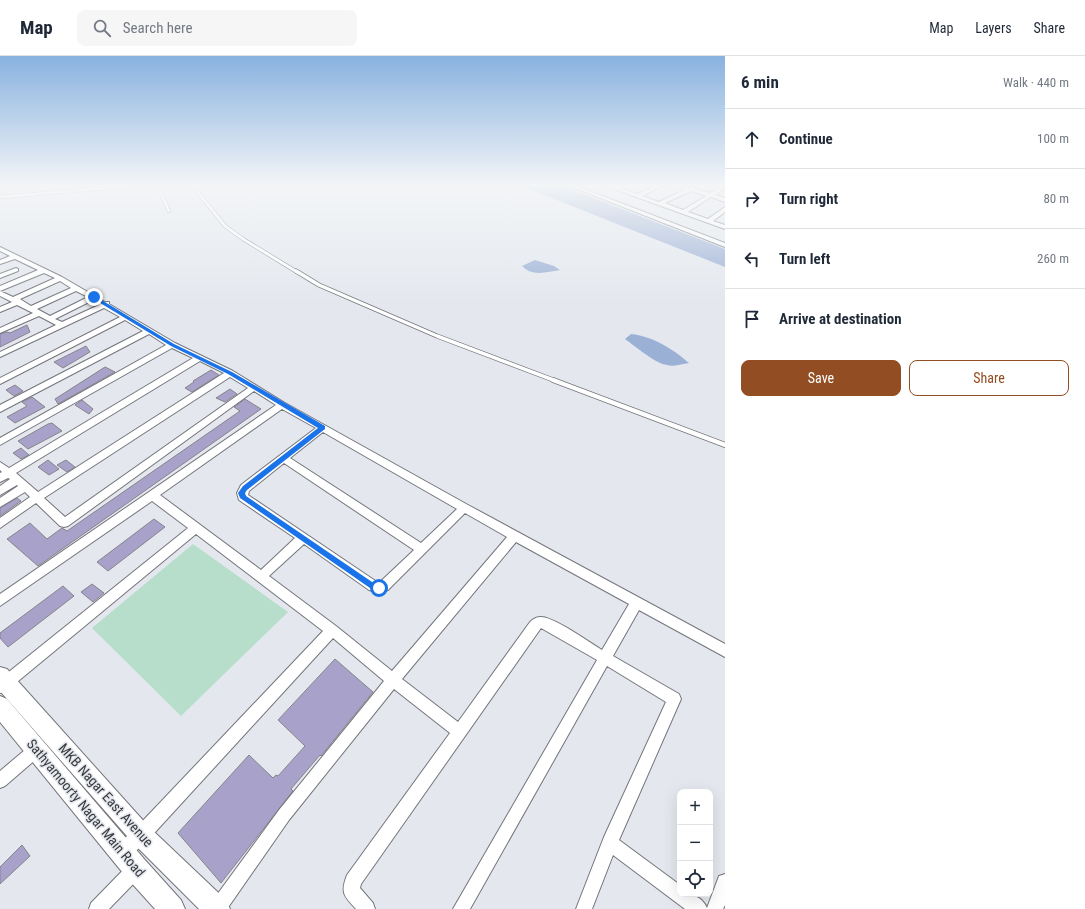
<!DOCTYPE html>
<html lang="en">
<head>
<meta charset="utf-8">
<style>
	body { margin:0; font-family:"Roboto Condensed",sans-serif; background:#f6f6f7; color:#1f2937 }
	.controls { position:absolute; right:12px; bottom:12px; display:grid; overflow:hidden; border-radius:8px; box-shadow:0 4px 16px #0002 }
	.controls button { width:36px; height:36px; display:grid; place-items:center; padding:0; border:0; border-bottom:1px solid #e0e1e3; background:#fff; color:#1f2937; font:20px sans-serif }
	.stop { position:absolute; width:12px; height:12px; margin:-9px; border:3px solid #1a73e8; border-radius:50%; background:#fff }
	.stop.end { background:#1a73e8; border-color:#fff; box-shadow:0 1px 4px #0008 }
	.list { margin:0; padding:0; list-style:none }
	h2 { display:flex; justify-content:space-between; align-items:center; height:52px; margin:0; padding:0 16px; font-size:17px }
	h2 small { font-size:13px; font-weight:400; color:#747a83 }
	.list li { display:grid; grid-template-columns:26px 1fr auto; gap:12px; align-items:center; box-sizing:border-box; height:60px; padding:0 16px; border-top:1px solid #e0e1e3 }
	.list b { display:block; font-size:15px; white-space:nowrap }
	.list em { font-size:13px; font-style:normal; color:#747a83 }
	.actions { display:flex; gap:8px; padding:12px 16px }
	.actions a { flex:1; padding:9px 0; border:1px solid #924d22; border-radius:8px; text-align:center; font-size:14px; color:#924d22 }
	.actions .main { background:#924d22; color:#fff }
	.icon { flex:none; width:22px; height:22px; fill:none; stroke:currentColor; stroke-width:2; stroke-linecap:round; stroke-linejoin:round }
	.map { position:relative; flex:none; width:725px; height:853px; overflow:hidden }
	header { display:flex; align-items:center; gap:24px; box-sizing:border-box; height:56px; padding:0 20px; background:#fff; border-bottom:1px solid #e0e1e3 }
	header strong { font-size:19px }
	nav { display:flex; gap:22px; margin-inline-start:auto; font-size:14px }
	.search { width:280px; height:36px; background:#f6f6f7; display:flex; align-items:center; gap:10px; box-sizing:border-box; padding:0 14px; border-radius:8px; color:#747a83; font-size:15px }
	main { display:flex }
	aside { flex:1; background:#fff }
	.map>svg:first-child { display:block }
	.green { fill:#b6deca }
	.water { fill:#9bb0d5 }
	.building { fill:#a8a2ca; stroke:#85848a }
	.lines { fill:none; stroke-linecap:round; stroke-linejoin:round }
	.lane-far2-casing { stroke:#73757b; stroke-width:4 }
	.lane-far1-casing { stroke:#73757b; stroke-width:5 }
	.lane-casing { stroke:#73757b; stroke-width:6 }
	.street-casing { stroke:#73757b; stroke-width:2 }
	.secondary-casing { stroke:#73757b; stroke-width:2 }
	.lane-far2 { stroke:#fff; stroke-width:3 }
	.lane-far1 { stroke:#fff; stroke-width:3.5 }
	.lane { stroke:#fff; stroke-width:4.5 }
	.street { fill:#fff; fill-rule:evenodd }
	.secondary { fill:#fff; fill-rule:evenodd }
	.route { fill:#1a73e8 }
	.labels { text-anchor:middle; stroke-width:3; stroke-linejoin:round; paint-order:stroke }
	.near-street-label { font-size:14px; fill:#37393b; stroke:#e4e8ee }
</style>
</head>
<body>
<header>
<strong>Map</strong>
<div class="search"><svg class="icon" aria-label="search" viewBox="0 0 24 24"><circle cx="10" cy="10" r="6"/><path d="M15 15l6 6"/></svg>Search here</div>
<nav><a>Map</a><a>Layers</a><a>Share</a></nav>
</header>
<main>
<div class="map">
<svg width="725" height="853" viewBox="0 0 725 853">
	<rect width="100%" height="100%" fill="#e4e8ee"/>
	<polygon class="green" points="193,488 288,556 181,660 92,572"/>
	<g class="water">
		<polygon points="519,129 560,129 725,193 725,211"/>
		<path d="M535,204L554,210L560,214C547,216 532,221 522,210Z"/>
		<path d="M631,278C652,280 673,293 689,307C682,308 675,311 667,309C656,308 635,290 625,283Z"/>
	</g>
	<g class="building">
		<polygon points="27,269 30,276 0,291 0,278 7,276 10,277"/>
		<polygon points="86,290 90,296 63,312 54,306"/>
		<polygon points="105,311 115,316 58,348 55,343"/>
		<polygon points="211,314 219,319 192,336 185,332 194,326 193,325"/>
		<polygon points="15,329 23,335 14,340 6,334"/>
		<polygon points="230,333 237,338 225,346 216,342"/>
		<polygon points="32,341 45,351 15,367 7,361 27,350 22,346"/>
		<polygon points="245,343 261,353 38,510 7,483 30,467 47,483 62,472 67,475 240,355 234,351"/>
		<polygon points="82,344 93,353 89,358 75,349"/>
		<polygon points="52,367 62,375 28,393 18,385 48,368"/>
		<polygon points="21,392 29,399 21,403 13,397"/>
		<polygon points="48,404 59,413 49,419 38,411"/>
		<polygon points="66,404 75,411 67,416 57,409"/>
		<polygon points="17,442 21,445 0,460 0,452"/>
		<polygon points="154,463 165,471 108,515 97,506"/>
		<polygon points="92,528 104,537 93,546 81,536"/>
		<polygon points="63,530 74,540 8,591 0,582 0,577"/>
		<polygon points="335,603 373,636 321,700 320,699 291,733 293,735 221,827 178,777 249,699 273,722 276,719 278,720 305,690 278,664"/>
		<polygon points="22,789 30,800 0,828 0,811"/>
	</g>
	<g class="lines">
		<g class="lane-far2-casing">
			<g id="lane-far2">
				<path d="M142,129C161,131 162,140 169,155"/>
				<polyline points="192,129 225,170 243,183 297,216"/>
				<polyline points="0,141 143,129"/>
			</g>
		</g>
		<g class="lane-far1-casing">
			<polyline id="lane-far1" points="296,215 319,229 437,280 556,325"/>
		</g>
		<g class="lane-casing">
			<polyline id="lane" points="553,324 725,389"/>
		</g>
		<g class="street-casing">
			<g id="street">
				<polygon points="567,129 574,129 725,187 725,191"/>
				<path d="M618,129H625L621,132L637,138L657,129H664L642,140L659,146L686,133L676,129L690,131L696,130L695,133L710,137L725,129V132L715,139L725,142V146L711,141L688,156L708,163L725,151V156L713,165L725,169V173L614,133V131ZM691,135L706,140L683,154L665,147Z"/>
				<path d="M0,191L62,221L105,246H109V248L175,287L233,315L285,347L468,449L725,588V601L639,554L613,600L679,638L681,643L619,784L680,829V838C691,838 702,840 707,852L719,820L725,818V849L723,853H685L613,799L592,853H576L604,781L666,646L607,610L470,853H453L597,604L541,572L361,828L360,832L373,847L375,853H356C344,840 340,837 347,819L450,677L394,633L289,764L227,853H209L211,847L279,754L384,625L333,582L147,785L128,802L122,804L116,802L114,796L116,790L135,773L323,575L196,478L5,636L0,637V623L188,472L152,445L0,550V538L276,349L254,335L68,470L64,471L60,470L36,447L0,472V462L30,441L25,436L0,451V442L18,430L17,429L0,439V430L10,423L8,422L0,426V417L2,416L0,414V406L9,412L193,302L172,292L0,389V382L166,289L149,278L0,356V349L143,275L125,264L0,328V322L120,261L104,252L0,301V296L56,269L39,260L0,277V272L33,257L17,249L0,256V251L12,246L0,240V230L38,214L15,203L0,208V204L10,200L0,195ZM44,217L55,222L13,241L0,235ZM60,225L71,232L31,250L20,243ZM76,235L88,241L50,260L37,253ZM93,244L99,249L62,266L55,263ZM200,305L224,317L38,436L16,417ZM230,321L248,332L65,461L44,442ZM282,353L316,372L241,429L237,437L239,444L295,482L261,514L160,439ZM323,376L457,453L421,487L290,402ZM284,407L414,494L380,526H377L248,439L249,435ZM465,457L507,481L392,615L336,570L269,520L304,488L369,534L379,537L388,534ZM516,486L629,548L602,594C589,586 554,561 541,561C536,561 533,563 530,566L458,666L402,623Z"/>
				<polygon points="16,212 18,213 18,215 0,222 0,218"/>
				<polygon points="37,686 42,688 44,693 42,698 5,730 0,732 0,715 32,688"/>
				<polygon points="136,805 142,807 144,813 142,819 109,853 89,853 91,847 130,807"/>
			</g>
		</g>
		<g class="secondary-casing">
			<g id="secondary">
				<polygon points="0,611 7,613 149,771 226,844 230,853 199,853 133,787 0,635"/>
				<polygon points="0,640 7,643 145,804 181,844 185,853 155,853 127,822 0,666"/>
			</g>
		</g>
		<use href="#lane-far2" class="lane-far2"/>
		<use href="#lane-far1" class="lane-far1"/>
		<use href="#lane" class="lane"/>
		<use href="#street" class="street"/>
		<use href="#secondary" class="secondary"/>
	</g>
	<linearGradient id="sky" x2="0" y2="1"><stop stop-color="#89b2e0"/><stop offset="0.52" stop-color="#f3f5f7"/><stop offset="1" stop-color="#f3f5f7" stop-opacity="0"/></linearGradient>
	<rect width="725" height="248" fill="url(#sky)"/>
	<polygon class="route" points="92,240 95,240 174,288 232,316 325,370 325,373 247,434 245,437 246,440 375,528 382,530 382,535 379,536 370,532 240,442 238,437 243,430 318,372 228,318 171,290 92,242"/>
	<g class="labels">
		<g class="near-street-label">
			<text transform="translate(106 739) rotate(48)" y="5">MKB Nagar East Avenue</text>
			<text transform="translate(86 752) rotate(50)" y="5">Sathyamoorty Nagar Main Road</text>
		</g>
	</g>
</svg>
<div class="controls">
<button>+</button>
<button>−</button>
<button><svg class="icon" aria-label="locate" viewBox="0 0 24 24"><circle cx="12" cy="12" r="6"/><path d="M12 2v4M12 18v4M2 12h4M18 12h4"/></svg></button>
</div>
<div class="stop" style="left:379px;top:532px"></div>
<div class="stop end" style="left:94px;top:241px"></div>
</div>
<aside>
<h2>6 min<small>Walk · 440 m</small></h2>
<ul class="list">
<li><svg class="icon" aria-label="ahead" viewBox="0 0 24 24"><path d="M12 20V5M6 11l6-6 6 6"/></svg><div><b>Continue</b></div><em>100 m</em></li>
<li><svg class="icon" aria-label="right" viewBox="0 0 24 24"><path d="M7 20v-9h11M14 6l5 5-5 5"/></svg><div><b>Turn right</b></div><em>80 m</em></li>
<li><svg class="icon" aria-label="left" viewBox="0 0 24 24"><path d="M17 20v-9H6M10 6l-5 5 5 5"/></svg><div><b>Turn left</b></div><em>260 m</em></li>
<li><svg class="icon" aria-label="arrive" viewBox="0 0 24 24"><path d="M6 21V4h12l-3 4 3 4H6"/></svg><div><b>Arrive at destination</b></div></li>
</ul>
<div class="actions"><a class="main">Save</a><a>Share</a></div>
</aside>
</main>
</body>
</html>
